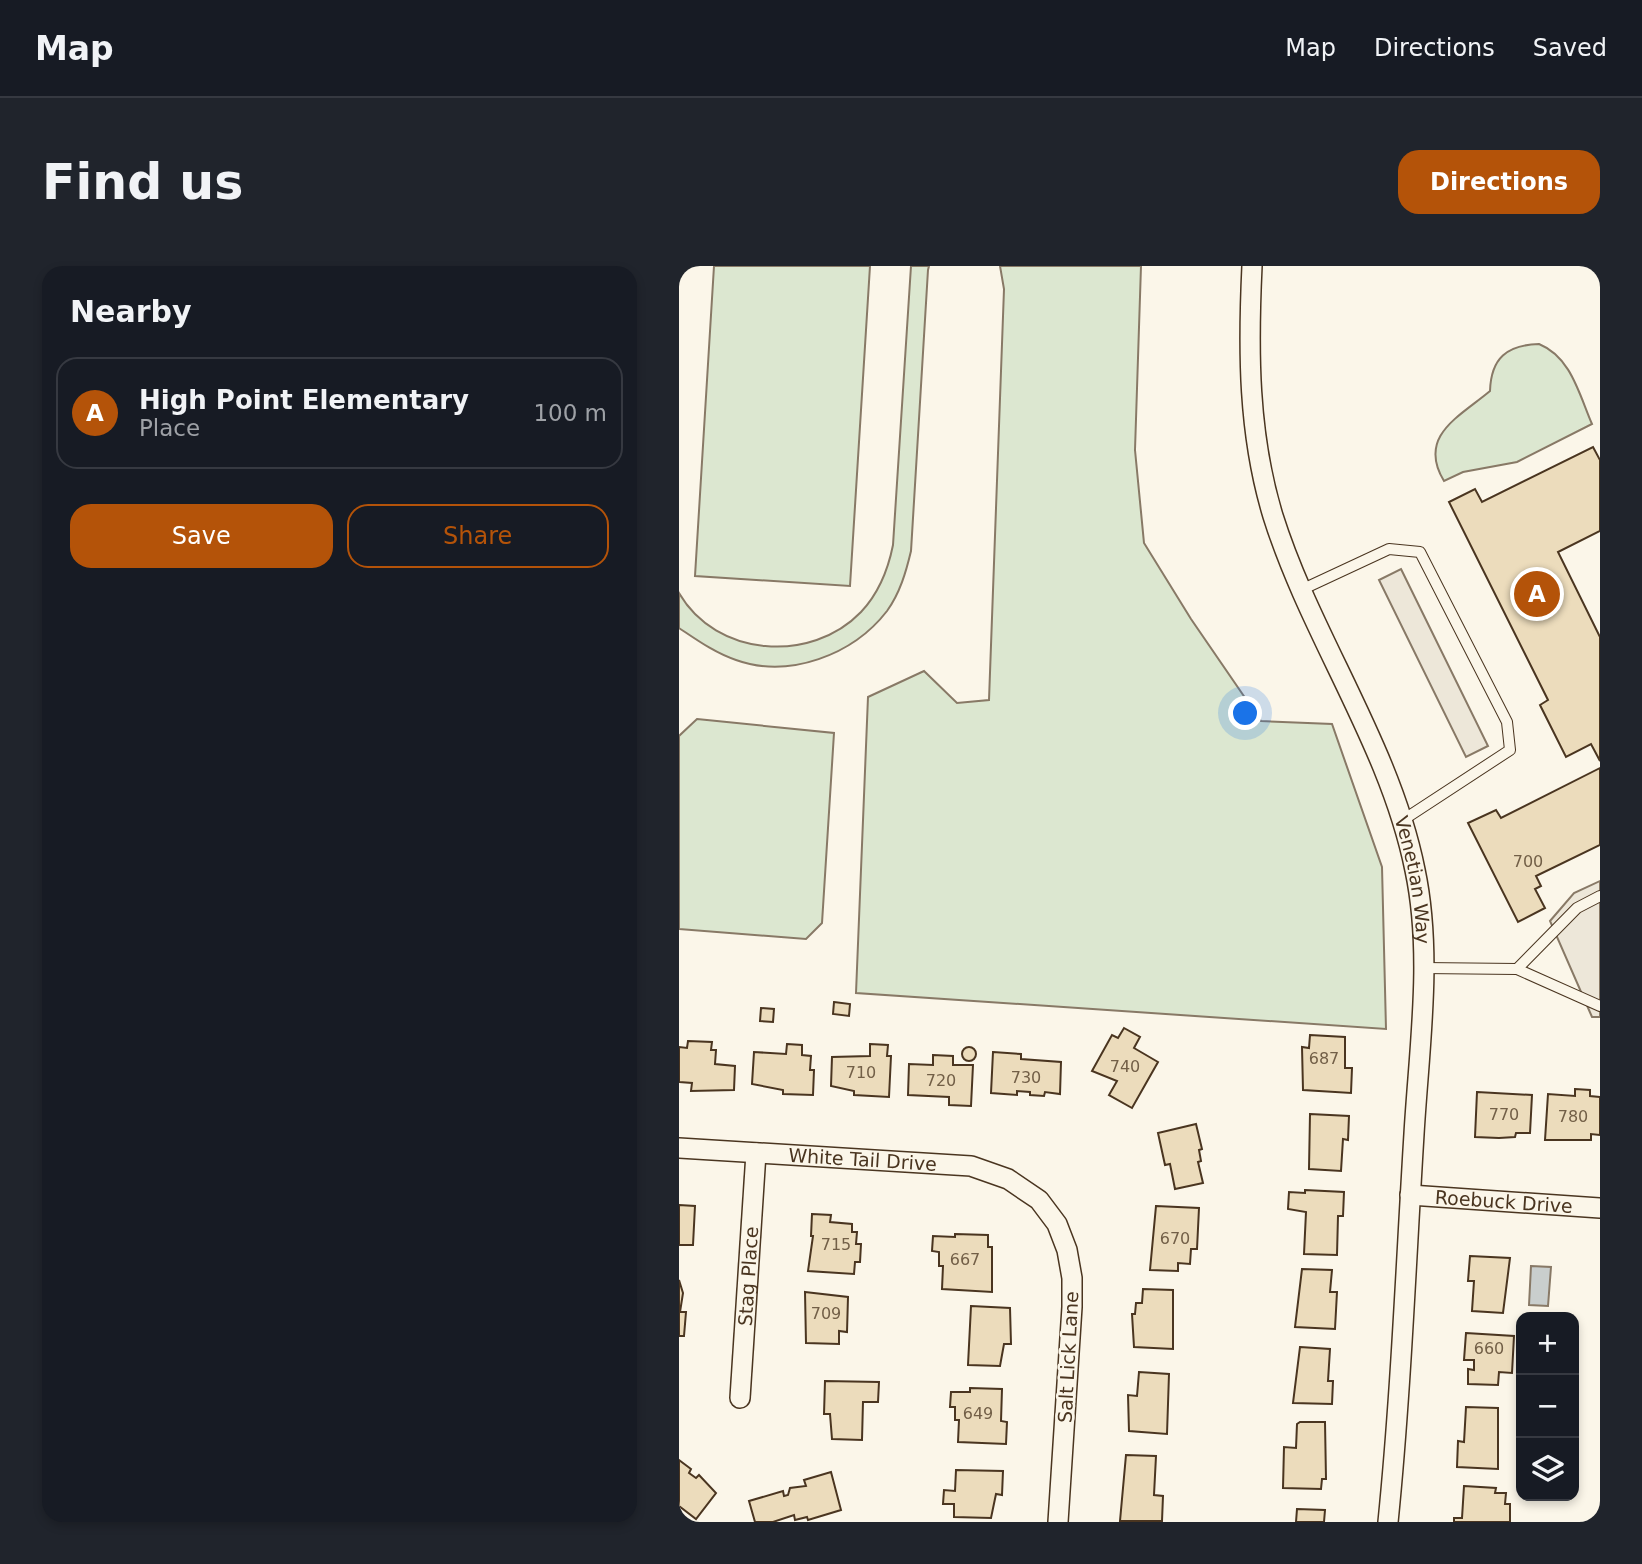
<!DOCTYPE html>
<html lang="en">
<head>
<meta charset="utf-8">
<style>
	body { margin:0; font-family:"DejaVu Sans",sans-serif; background:#20242c; color:#f1f3f6 }
	.controls { position:absolute; right:21px; bottom:21px; display:grid; overflow:hidden; border-radius:14px; box-shadow:0 4px 10px #0003 }
	.controls button { width:63px; height:63px; display:grid; place-items:center; padding:0; border:0; border-bottom:2px solid #363941; background:#171b24; color:#f1f3f6; font:35px sans-serif }
	.you { position:absolute; left:567px; top:448px; width:24px; height:24px; margin:-18px; border:5px solid #fff; border-radius:50%; background:#1a73e8; box-shadow:0 0 0 10px #1a73e833 }
	.badge { display:grid; place-items:center; width:46px; height:46px; border-radius:50%; background:#b45309; color:#fff; font-size:23px; font-weight:700 }
	.pin { position:absolute; translate:-50% -50%; border:4px solid #fff; box-shadow:0 2px 7px #0006 }
	.list { margin:0; padding:0; list-style:none }
	h2 { display:flex; justify-content:space-between; align-items:center; height:91px; margin:0; padding:0 28px; font-size:30px }
	h2 small { font-size:23px; font-weight:400; color:#9ea1a6 }
	.list li { display:grid; grid-template-columns:46px 1fr auto; gap:21px; align-items:center; box-sizing:border-box; height:112px; margin:0 14px 14px; padding:0 14px; border:2px solid #363941; border-radius:21px }
	.list b { display:block; font-size:26px; white-space:nowrap }
	.list p { margin:0; font-size:23px; white-space:nowrap; color:#9ea1a6 }
	.list em { font-size:23px; font-style:normal; color:#9ea1a6 }
	.actions { display:flex; gap:14px; padding:21px 28px }
	.actions a { flex:1; padding:16px 0; border:2px solid #b45309; border-radius:21px; text-align:center; font-size:24px; color:#b45309 }
	.actions .main { background:#b45309; color:#fff }
	.icon { flex:none; width:38px; height:38px; fill:none; stroke:currentColor; stroke-width:2; stroke-linecap:round; stroke-linejoin:round }
	.map { position:relative; flex:none; width:921px; height:1256px; overflow:hidden; border-radius:21px }
	header { display:flex; align-items:center; gap:42px; box-sizing:border-box; height:98px; padding:0 35px; background:#171b24; border-bottom:2px solid #363941 }
	header strong { font-size:33px }
	nav { display:flex; gap:38px; margin-inline-start:auto; font-size:24px }
	.intro { display:flex; align-items:center; justify-content:space-between; box-sizing:border-box; height:168px; padding:0 42px }
	h1 { margin:0; font-size:49px }
	.button { padding:18px 32px; border-radius:21px; background:#b45309; color:#fff; font-size:24px; font-weight:700 }
	main { display:flex; gap:42px; padding:0 42px }
	aside { flex:1; background:#171b24; border-radius:21px; box-shadow:0 4px 10px #0003 }
	.map>svg:first-child { display:block }
	.green { fill:#dce7d0; stroke:#887966; stroke-width:2 }
	.parking { fill:#ede7d9; stroke:#887966; stroke-width:2 }
	.water { fill:#c9cecd; stroke:#887966; stroke-width:2 }
	.building { fill:#ecdcbc; stroke:#4a3520; stroke-width:2 }
	.lines { fill:none; stroke-linecap:round; stroke-linejoin:round }
	.lane-casing { stroke:#4a3520; stroke-width:12 }
	.street-casing { stroke:#4a3520; stroke-width:22 }
	.lane { stroke:#fbf6e9; stroke-width:10 }
	.street { stroke:#fbf6e9; stroke-width:19 }
	.labels { text-anchor:middle; stroke-width:5; stroke-linejoin:round; paint-order:stroke }
	.number-label { font-size:16px; fill:#725f47 }
	.street-label { font-size:19px; fill:#4a3520; stroke:#fbf6e9 }
</style>
</head>
<body>
<header>
<strong>Map</strong>
<nav><a>Map</a><a>Directions</a><a>Saved</a></nav>
</header>
<div class="intro"><h1>Find us</h1><a class="button">Directions</a></div>
<main>
<aside>
<h2>Nearby<small></small></h2>
<ul class="list">
<li><span class="badge">A</span><div><b>High Point Elementary</b><p>Place</p></div><em>100 m</em></li>
</ul>
<div class="actions"><a class="main">Save</a><a>Share</a></div>
</aside>
<div class="map">
<svg width="921" height="1256" viewBox="0 0 921 1256">
	<rect width="100%" height="100%" fill="#fbf6e9"/>
	<g class="green">
		<polygon points="35,0 191,0 171,320 16,310"/>
		<path d="M232,0H250L249,4L232,285C227,306 221,327 208,345C174,389 110,413 57,394C36,387 18,374 0,362V327C37,391 132,398 182,346C200,327 209,304 214,279Z"/>
		<polygon points="321,0 462,0 456,184 465,277 512,353 582,455 653,458 703,601 707,763 177,727 189,431 245,405 278,437 310,434 325,23"/>
		<path d="M860,78C892,91 900,128 913,158L838,196L784,206L765,215C738,170 780,151 811,125C812,92 828,79 860,78Z"/>
		<polygon points="18,453 155,467 143,657 127,673 0,663 0,470"/>
	</g>
	<g class="parking">
		<polygon points="722,303 809,480 787,491 700,314"/>
		<polygon points="921,615 921,751 913,751 871,655 895,627"/>
	</g>
	<polygon class="water" points="852,1000 872,1001 869,1040 850,1039"/>
	<g class="building">
		<polygon points="914,181 921,194 921,265 879,286 921,371 921,495 912,478 887,491 861,439 869,434 770,236 796,223 803,236"/>
		<polygon points="921,502 921,579 857,610 862,620 856,623 866,642 839,656 789,557 817,544 822,552"/>
		<polygon points="155,736 171,738 170,750 154,748"/>
		<polygon points="82,742 95,743 94,756 81,755"/>
		<polygon points="445,762 461,771 455,782 479,796 453,842 430,829 438,815 413,805 433,769 439,772"/>
		<polygon points="631,769 666,771 666,802 673,802 672,827 624,824 623,781 630,782"/>
		<polygon points="9,775 33,776 32,784 37,784 36,798 56,800 55,824 12,825 13,817 0,816 0,781 8,782"/>
		<polygon points="108,778 123,779 123,789 132,790 131,804 135,804 134,829 104,828 104,824 73,818 75,786 107,788"/>
		<polygon points="191,778 209,779 208,790 212,790 210,831 175,829 175,825 152,820 153,791 191,790"/>
		<circle cx="290" cy="788" r="7"/>
		<polygon points="314,786 342,788 342,793 382,796 381,828 366,826 365,830 351,829 351,826 338,825 338,829 312,827"/>
		<polygon points="254,789 274,790 274,799 294,799 292,840 270,839 270,831 229,829 230,798 254,799"/>
		<polygon points="896,823 911,824 911,830 921,831 921,869 912,868 912,874 866,874 869,828 896,830"/>
		<polygon points="798,826 853,829 851,867 837,867 836,871 820,872 796,871"/>
		<polygon points="631,848 670,850 669,874 664,873 662,905 630,903"/>
		<polygon points="517,858 523,883 520,884 522,895 519,896 524,917 496,923 491,898 486,899 479,867"/>
		<polygon points="626,924 665,926 664,950 659,950 658,989 625,988 627,946 609,943 610,926 626,927"/>
		<polygon points="0,939 16,940 14,979 0,979"/>
		<polygon points="477,940 520,942 518,983 512,983 511,998 499,997 499,1005 471,1004"/>
		<polygon points="133,948 152,949 151,956 173,958 173,966 178,966 177,978 182,978 181,996 176,996 175,1008 129,1005 134,970 132,970"/>
		<polygon points="276,968 309,969 309,981 313,981 313,1026 263,1023 264,1000 260,1000 260,986 253,985 254,970 276,971"/>
		<polygon points="791,990 831,992 824,1047 793,1045 795,1015 789,1015"/>
		<polygon points="623,1003 653,1004 651,1026 658,1026 656,1063 616,1061"/>
		<polygon points="0,1014 4,1027 1,1046 7,1046 5,1070 0,1070"/>
		<polygon points="464,1023 494,1024 494,1083 455,1081 453,1048 456,1048 457,1037 463,1037"/>
		<polygon points="126,1026 169,1031 168,1066 160,1065 160,1078 127,1077"/>
		<polygon points="292,1040 331,1042 332,1078 325,1078 321,1100 289,1099"/>
		<polygon points="787,1067 835,1070 833,1107 820,1106 819,1119 789,1118 789,1103 795,1104 795,1094 785,1094"/>
		<polygon points="621,1081 651,1083 649,1115 654,1115 653,1138 614,1137"/>
		<polygon points="460,1106 490,1108 488,1168 450,1165 449,1129 458,1130"/>
		<polygon points="146,1115 200,1116 199,1136 184,1136 183,1174 153,1173 151,1148 145,1148"/>
		<polygon points="291,1122 323,1123 322,1155 328,1156 327,1178 279,1176 280,1154 276,1154 276,1141 271,1141 272,1126 291,1126"/>
		<polygon points="787,1141 819,1142 819,1203 778,1201 779,1175 785,1176"/>
		<polygon points="621,1156 646,1156 647,1213 643,1213 642,1223 604,1222 605,1181 617,1182 618,1158"/>
		<polygon points="447,1189 477,1190 475,1229 484,1230 483,1255 441,1255"/>
		<polygon points="0,1194 12,1203 10,1207 17,1212 20,1209 37,1227 17,1253 0,1240"/>
		<polygon points="277,1204 324,1205 323,1229 317,1228 312,1252 275,1251 275,1238 264,1238 265,1224 276,1225"/>
		<polygon points="152,1206 162,1244 129,1254 128,1251 116,1254 115,1249 94,1256 76,1256 70,1235 104,1225 105,1230 109,1229 111,1222 127,1220 125,1214"/>
		<polygon points="785,1220 817,1222 816,1227 827,1227 826,1238 831,1238 831,1256 775,1256 775,1252 783,1252"/>
		<polygon points="618,1243 646,1244 645,1256 617,1256"/>
	</g>
	<g class="lines">
		<g class="lane-casing">
			<g id="lane">
				<polyline points="622,324 710,283 741,286 828,456 831,484 724,554"/>
				<polyline points="744,702 838,703 921,740"/>
				<polyline points="838,703 898,642 921,630"/>
			</g>
		</g>
		<g class="street-casing">
			<g id="street">
				<path id="s1" d="M573,0C569,84 569,168 594,250C632,371 711,479 736,604C754,689 740,782 735,868C727,997 722,1127 709,1256"/>
				<path id="s2" d="M0,882L292,900L329,913L360,934L378,958L388,984L393,1012V1041L379,1256"/>
				<path id="s3" d="M731,929L921,942"/>
				<path id="s4" d="M61,1132L77,887"/>
			</g>
		</g>
		<use href="#lane" class="lane"/>
		<use href="#street" class="street"/>
	</g>
	<g class="labels">
		<g class="number-label">
			<text x="849" y="601">700</text>
			<text x="645" y="798">687</text>
			<text x="446" y="806">740</text>
			<text x="182" y="812">710</text>
			<text x="347" y="817">730</text>
			<text x="262" y="820">720</text>
			<text x="825" y="854">770</text>
			<text x="894" y="856">780</text>
			<text x="496" y="978">670</text>
			<text x="157" y="984">715</text>
			<text x="286" y="999">667</text>
			<text x="147" y="1053">709</text>
			<text x="810" y="1088">660</text>
			<text x="299" y="1153">649</text>
		</g>
		<g class="street-label">
			<text dy="7" stroke="none"><textPath href="#s1" startOffset="644">Venetian Way</textPath></text>
			<text dy="7" stroke="none"><textPath href="#s2" startOffset="184">White Tail Drive</textPath></text>
			<text dy="7" stroke="none"><textPath href="#s3" startOffset="94">Roebuck Drive</textPath></text>
			<text dy="7" stroke="none"><textPath href="#s4" startOffset="122">Stag Place</textPath></text>
			<text transform="translate(389 1091) rotate(-87)" y="7">Salt Lick Lane</text>
		</g>
	</g>
</svg>
<div class="controls">
<button>+</button>
<button>−</button>
<button><svg class="icon" aria-label="layers" viewBox="0 0 24 24"><path d="M12 4l9 5-9 5-9-5zM3 14l9 5 9-5"/></svg></button>
</div>
<div class="you"></div>
<div class="pin badge" style="left:858px;top:328px">A</div>
</div>
</main>
</body>
</html>
